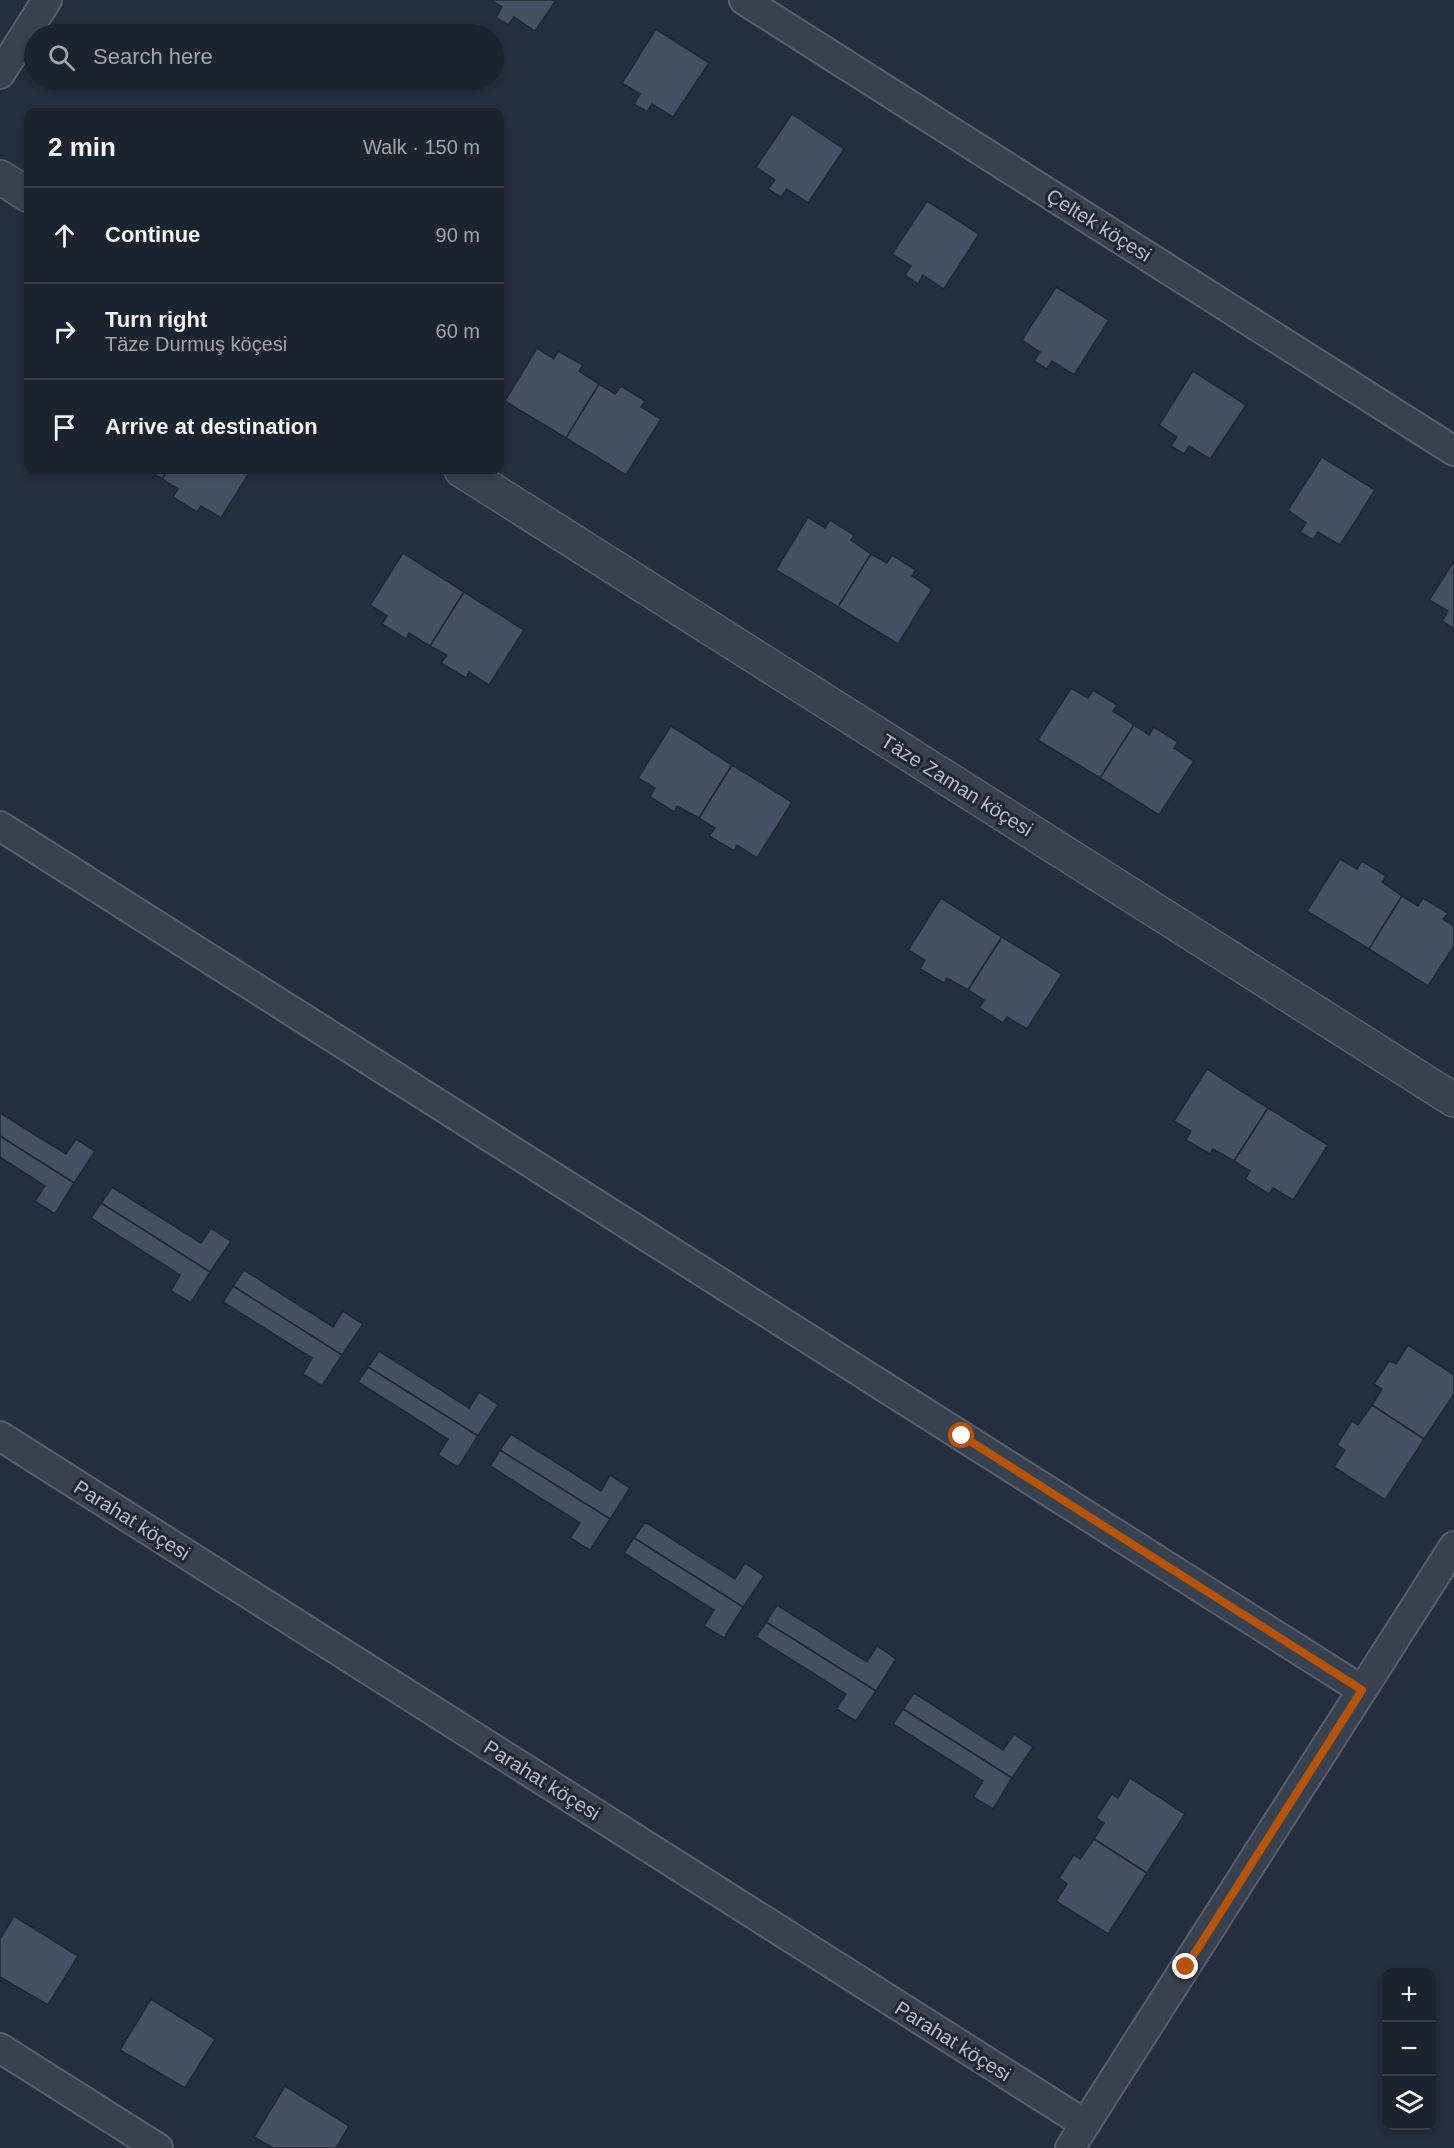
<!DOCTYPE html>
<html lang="en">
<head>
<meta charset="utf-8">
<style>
	body { margin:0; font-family:Arial,sans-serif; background:#242b36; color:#f1f3f6 }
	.controls { position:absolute; right:18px; bottom:18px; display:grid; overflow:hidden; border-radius:12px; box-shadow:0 3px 9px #0003 }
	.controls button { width:54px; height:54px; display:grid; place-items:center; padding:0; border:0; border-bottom:2px solid #39404a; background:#1b232e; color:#f1f3f6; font:30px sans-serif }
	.stop { position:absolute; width:18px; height:18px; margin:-14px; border:4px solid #b45309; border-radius:50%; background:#fff }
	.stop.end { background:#b45309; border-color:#fff; box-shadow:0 2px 6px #0008 }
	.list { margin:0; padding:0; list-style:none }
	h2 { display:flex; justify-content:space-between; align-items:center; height:78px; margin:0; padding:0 24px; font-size:26px }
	h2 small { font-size:20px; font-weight:400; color:#a0a4aa }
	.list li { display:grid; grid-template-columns:39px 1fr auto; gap:18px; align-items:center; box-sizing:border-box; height:96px; padding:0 24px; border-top:2px solid #39404a }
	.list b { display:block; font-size:22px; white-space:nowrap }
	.list p { margin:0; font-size:20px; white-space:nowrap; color:#a0a4aa }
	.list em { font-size:20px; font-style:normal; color:#a0a4aa }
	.icon { flex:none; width:33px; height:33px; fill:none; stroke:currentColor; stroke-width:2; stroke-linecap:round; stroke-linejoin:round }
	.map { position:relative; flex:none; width:1454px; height:2148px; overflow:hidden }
	.search { position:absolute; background:#1b232e; box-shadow:0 3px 9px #0003; left:24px; top:24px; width:480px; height:66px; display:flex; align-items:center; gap:15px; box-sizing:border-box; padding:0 21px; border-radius:33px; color:#a0a4aa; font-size:22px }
	.panel { position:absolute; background:#1b232e; box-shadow:0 3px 9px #0003; left:24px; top:108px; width:480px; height:366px; border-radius:12px }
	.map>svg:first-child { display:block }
	.building { fill:#455162; stroke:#1f2835; stroke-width:1.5 }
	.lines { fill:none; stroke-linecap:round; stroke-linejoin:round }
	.minor-casing { stroke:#565f6c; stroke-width:32 }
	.tertiary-casing { stroke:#565f6c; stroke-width:36 }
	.minor { stroke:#38414e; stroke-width:28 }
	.tertiary { stroke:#38414e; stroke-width:33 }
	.route { stroke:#b45309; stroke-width:8 }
	.labels { text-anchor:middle; stroke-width:6; stroke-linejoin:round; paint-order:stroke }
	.street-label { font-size:20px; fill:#b4bcc9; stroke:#1d2633 }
</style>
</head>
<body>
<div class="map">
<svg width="1454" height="2148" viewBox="0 0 1454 2148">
	<rect width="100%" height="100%" fill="#242f3e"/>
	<g class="building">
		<polygon points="491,0 556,0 535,31 514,17 508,25 496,17 502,7"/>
		<polygon points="656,29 709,63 673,117 652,104 647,112 634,104 640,94 622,83"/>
		<polygon points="792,114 844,149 808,203 787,189 781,197 768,189 775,180 756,167"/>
		<polygon points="927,201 979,234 944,289 923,275 918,284 905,275 911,266 892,254"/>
		<polygon points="1056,287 1109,320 1074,375 1052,361 1047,369 1034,361 1040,352 1022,340"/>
		<polygon points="537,348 554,359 558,351 583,365 579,371 599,384 566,438 505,401"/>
		<polygon points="1193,371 1246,405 1210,459 1189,446 1184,454 1171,446 1177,437 1159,425"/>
		<polygon points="599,384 615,394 621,386 645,401 641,407 661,419 626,475 566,438"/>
		<polygon points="1322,457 1375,490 1340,545 1318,532 1313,540 1300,532 1306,523 1288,510"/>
		<polygon points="147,470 168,470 162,479"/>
		<polygon points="168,470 251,470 221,518 201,506 197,512 173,497 178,489 162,479"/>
		<polygon points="808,517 825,528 830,520 854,535 851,540 871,554 838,607 776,570"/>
		<polygon points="403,553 464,592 430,646 409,633 406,639 382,624 387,616 370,605"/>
		<polygon points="871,554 887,563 892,555 916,570 912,576 932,589 898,644 838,607"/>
		<polygon points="1454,561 1454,629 1442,621 1448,611 1429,600"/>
		<polygon points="464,592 524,630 489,685 469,672 466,678 441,663 447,655 430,646"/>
		<polygon points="1071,688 1088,698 1093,690 1117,705 1113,711 1134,725 1100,778 1038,740"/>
		<polygon points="1134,725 1149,735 1154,727 1178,742 1174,748 1194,761 1159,815 1100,778"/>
		<polygon points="671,726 732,765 699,818 677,806 674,812 650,797 655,788 638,778"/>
		<polygon points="732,765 792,802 757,858 737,845 734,851 709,836 715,828 699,818"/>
		<polygon points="1340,859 1357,869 1362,861 1386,876 1382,882 1402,896 1369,949 1307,911"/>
		<polygon points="1402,896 1418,906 1423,898 1448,913 1443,919 1454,926 1454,946 1428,986 1369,949"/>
		<polygon points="941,898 1002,937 968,990 947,978 944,983 920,969 925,960 908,950"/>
		<polygon points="1002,937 1062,974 1027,1029 1007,1017 1003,1023 979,1008 984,1000 968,990"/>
		<polygon points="1207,1069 1268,1108 1234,1161 1213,1149 1210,1154 1186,1140 1191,1131 1174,1121"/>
		<polygon points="1268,1108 1328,1145 1293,1200 1273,1188 1269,1194 1245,1179 1250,1171 1234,1161"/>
		<polygon points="0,1113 66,1154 76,1139 95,1151 74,1183 0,1136"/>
		<polygon points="0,1136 74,1183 55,1214 35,1201 45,1186 0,1157"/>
		<polygon points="112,1187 201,1243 211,1228 231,1241 210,1272 101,1203"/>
		<polygon points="101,1203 210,1272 191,1303 171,1291 180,1275 91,1218"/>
		<polygon points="244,1270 333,1327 343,1311 363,1324 342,1355 233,1286"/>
		<polygon points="233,1286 342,1355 322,1386 303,1374 312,1358 223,1302"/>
		<polygon points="1408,1345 1454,1375 1454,1394 1424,1439 1372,1405 1382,1389 1374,1384 1389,1361 1396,1364"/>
		<polygon points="379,1351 469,1408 479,1392 498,1405 478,1436 368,1367"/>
		<polygon points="368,1367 478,1436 458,1467 438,1455 448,1439 358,1382"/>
		<polygon points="1372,1405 1424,1439 1385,1500 1334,1467 1345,1450 1337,1445 1352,1421 1358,1425"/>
		<polygon points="511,1434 601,1491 610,1475 630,1488 610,1519 500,1450"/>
		<polygon points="500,1450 610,1519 590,1550 570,1538 580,1523 490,1466"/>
		<polygon points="645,1522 735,1579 745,1563 764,1576 743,1607 634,1538"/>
		<polygon points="634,1538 743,1607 724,1638 704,1626 714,1610 624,1553"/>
		<polygon points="777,1605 867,1662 877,1646 896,1659 876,1691 766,1622"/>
		<polygon points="766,1622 876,1691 856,1721 836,1709 846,1694 756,1637"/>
		<polygon points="914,1693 1003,1750 1014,1734 1033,1747 1012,1778 903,1709"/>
		<polygon points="903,1709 1012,1778 993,1809 973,1797 983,1781 893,1724"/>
		<polygon points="1130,1778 1185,1814 1147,1873 1094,1839 1104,1823 1096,1818 1112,1794 1118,1798"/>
		<polygon points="1094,1839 1147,1873 1108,1934 1056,1901 1067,1884 1059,1878 1074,1855 1080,1859"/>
		<polygon points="14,1916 78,1956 48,2005 0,1977 0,1939"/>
		<polygon points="151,1999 215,2039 185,2088 120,2050"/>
		<polygon points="285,2086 349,2126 336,2148 273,2148 254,2137"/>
	</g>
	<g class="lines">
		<g class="minor-casing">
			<g id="minor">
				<polyline points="744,0 1454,451"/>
				<polyline points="0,74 47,0"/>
				<polyline points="0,826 1362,1690"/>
				<polyline points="0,1436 1085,2124"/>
				<polyline points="0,2048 158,2148"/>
				<polyline points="1070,2148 1454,1546"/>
			</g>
		</g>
		<g class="tertiary-casing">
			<g id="tertiary">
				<polyline points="0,177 28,195"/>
				<polyline points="461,470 1454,1100"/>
			</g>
		</g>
		<use href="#minor" class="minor"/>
		<use href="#tertiary" class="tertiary"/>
	</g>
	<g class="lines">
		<polyline class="route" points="962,1436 1362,1690 1186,1967"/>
	</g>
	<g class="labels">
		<g class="street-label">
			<text transform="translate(1099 225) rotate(32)" y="7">Çeltek köçesi</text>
			<text transform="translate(957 785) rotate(32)" y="7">Täze Zaman köçesi</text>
			<text transform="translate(132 1520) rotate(32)" y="7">Parahat köçesi</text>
			<text transform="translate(542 1780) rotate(32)" y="7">Parahat köçesi</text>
			<text transform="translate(953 2041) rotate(32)" y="7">Parahat köçesi</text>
		</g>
	</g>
</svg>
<div class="controls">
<button>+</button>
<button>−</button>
<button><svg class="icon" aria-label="layers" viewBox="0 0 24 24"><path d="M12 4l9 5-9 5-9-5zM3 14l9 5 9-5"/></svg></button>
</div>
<div class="stop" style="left:962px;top:1436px"></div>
<div class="stop end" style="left:1186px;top:1967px"></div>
<div class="search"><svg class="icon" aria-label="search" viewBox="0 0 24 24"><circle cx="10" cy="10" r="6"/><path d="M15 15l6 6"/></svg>Search here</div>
<section class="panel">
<h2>2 min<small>Walk · 150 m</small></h2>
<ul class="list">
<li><svg class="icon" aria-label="ahead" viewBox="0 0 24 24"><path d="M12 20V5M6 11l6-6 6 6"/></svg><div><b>Continue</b></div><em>90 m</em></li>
<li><svg class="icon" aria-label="right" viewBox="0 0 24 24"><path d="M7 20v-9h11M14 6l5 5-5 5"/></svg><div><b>Turn right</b><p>Täze Durmuş köçesi</p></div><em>60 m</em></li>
<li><svg class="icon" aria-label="arrive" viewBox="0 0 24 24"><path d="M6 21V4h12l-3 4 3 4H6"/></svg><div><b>Arrive at destination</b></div></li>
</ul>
</section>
</div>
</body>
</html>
